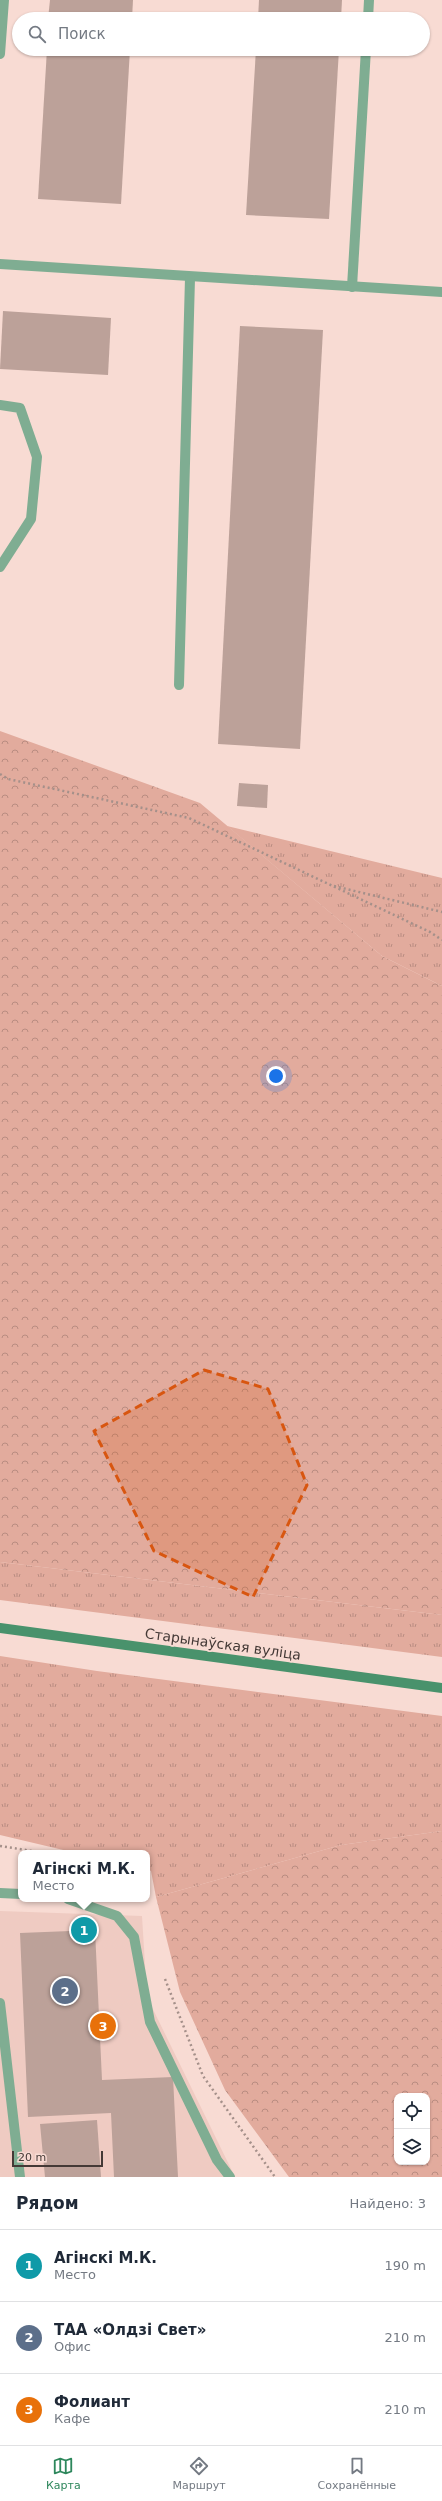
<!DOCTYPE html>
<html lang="ru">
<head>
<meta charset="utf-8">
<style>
	body { margin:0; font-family:"DejaVu Sans",sans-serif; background:#f2f2f3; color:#1f2937 }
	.controls { position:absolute; right:12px; bottom:12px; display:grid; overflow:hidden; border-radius:8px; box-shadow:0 1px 3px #0004 }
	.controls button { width:36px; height:36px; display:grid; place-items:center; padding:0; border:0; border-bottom:1px solid #e0e1e3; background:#fff; color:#1f2937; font:20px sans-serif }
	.scale { position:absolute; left:12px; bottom:10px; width:91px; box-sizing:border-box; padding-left:4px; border:2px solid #443936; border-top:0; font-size:11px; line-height:14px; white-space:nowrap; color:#443936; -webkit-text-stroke:3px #f8dbd3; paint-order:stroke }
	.you { position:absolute; left:276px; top:1076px; width:14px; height:14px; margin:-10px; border:3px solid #fff; border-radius:50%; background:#1a73e8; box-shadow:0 0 0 6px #1a73e833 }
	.badge { display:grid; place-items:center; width:26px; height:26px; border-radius:50%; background:#2e875c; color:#fff; font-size:13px; font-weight:700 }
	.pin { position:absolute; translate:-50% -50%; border:2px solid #fff; box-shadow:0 1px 4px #0006 }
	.popup { position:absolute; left:18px; top:1850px; width:132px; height:52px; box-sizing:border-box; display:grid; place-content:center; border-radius:8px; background:#fff; filter:drop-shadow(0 1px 3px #0005); font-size:13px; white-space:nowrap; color:#747a83 }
	.popup b { font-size:15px; color:#1f2937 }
	.popup::after { content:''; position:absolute; left:50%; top:100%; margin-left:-8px; border:8px solid transparent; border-top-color:#fff }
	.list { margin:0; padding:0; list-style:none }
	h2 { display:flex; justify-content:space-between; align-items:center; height:52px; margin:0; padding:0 16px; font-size:17px }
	h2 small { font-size:13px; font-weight:400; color:#747a83 }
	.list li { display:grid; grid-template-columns:26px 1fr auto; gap:12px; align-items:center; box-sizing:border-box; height:72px; padding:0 16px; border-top:1px solid #e0e1e3 }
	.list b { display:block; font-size:15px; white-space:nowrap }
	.list p { margin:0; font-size:13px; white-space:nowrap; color:#747a83 }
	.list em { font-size:13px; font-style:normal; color:#747a83 }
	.icon { flex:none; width:22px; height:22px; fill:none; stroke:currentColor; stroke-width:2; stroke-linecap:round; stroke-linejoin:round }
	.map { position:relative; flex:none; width:442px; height:2177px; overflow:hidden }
	.search { position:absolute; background:#fff; box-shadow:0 1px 3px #0004; left:12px; right:12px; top:12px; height:44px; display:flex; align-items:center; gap:10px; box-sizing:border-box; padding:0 14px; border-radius:22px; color:#747a83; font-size:15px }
	.sheet { height:268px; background:#fff }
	nav { display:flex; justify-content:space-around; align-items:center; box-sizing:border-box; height:56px; border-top:1px solid #e0e1e3; background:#fff; font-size:11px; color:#747a83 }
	nav a { display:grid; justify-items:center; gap:2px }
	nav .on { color:#2e875c }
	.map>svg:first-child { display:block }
	.built { fill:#efcbc2 }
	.grass { fill:url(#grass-tufts) }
	.forest { fill:url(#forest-crowns); fill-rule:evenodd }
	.building { fill:#bca199 }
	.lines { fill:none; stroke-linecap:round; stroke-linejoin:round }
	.path { stroke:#a5908a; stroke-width:2.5; stroke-dasharray:2 3; stroke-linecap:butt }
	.service { stroke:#7fad92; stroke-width:10 }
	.secondary { stroke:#49926c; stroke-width:10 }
	.marked { fill:#d85610; fill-opacity:0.2; stroke:#d85610; stroke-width:3; stroke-dasharray:8 5; stroke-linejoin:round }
	.labels { text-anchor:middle; stroke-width:3.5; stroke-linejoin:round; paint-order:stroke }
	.street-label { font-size:14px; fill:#443936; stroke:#f8dbd3 }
</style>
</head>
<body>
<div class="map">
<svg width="442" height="2177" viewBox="0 0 442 2177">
	<defs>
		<pattern id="grass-tufts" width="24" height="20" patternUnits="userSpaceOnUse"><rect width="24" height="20" fill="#e2ab9d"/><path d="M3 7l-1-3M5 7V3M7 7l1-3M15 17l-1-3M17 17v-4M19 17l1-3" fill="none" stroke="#b98c81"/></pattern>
		<pattern id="forest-crowns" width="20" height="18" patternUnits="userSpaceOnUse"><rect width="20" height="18" fill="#e2ab9d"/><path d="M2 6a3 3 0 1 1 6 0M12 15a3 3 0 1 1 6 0" fill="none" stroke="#b98c81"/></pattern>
	</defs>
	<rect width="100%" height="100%" fill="#f8dbd3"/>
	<polygon class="built" points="0,1911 142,1916 147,1997 235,2177 0,2177"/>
	<g class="grass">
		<polygon points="227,826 442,878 442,986 382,956"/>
		<polygon points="0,1562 442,1615 442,1657 0,1600"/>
		<polygon points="0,1656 97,1671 442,1716 442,1831 341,1845 156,1897 151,1871 147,1869 147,1853 76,1853 0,1835"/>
	</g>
	<g class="forest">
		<polygon points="0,731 200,803 382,956 442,986 442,1615 0,1562"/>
		<path d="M442,1831V2177H289L225,2090L180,1992L156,1897L341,1845ZM397,2096H427V2162H397Z"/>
	</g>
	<g class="building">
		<polygon points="50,0 133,0 132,19 48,19"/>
		<polygon points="259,0 342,0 341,19 258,19"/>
		<polygon points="47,49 130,49 121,204 38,199"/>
		<polygon points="256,49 339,49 329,219 246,215"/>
		<polygon points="3,311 111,318 108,375 0,369"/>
		<polygon points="240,326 323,330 300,749 218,744"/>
		<polygon points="239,783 268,785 267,808 237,806"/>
		<polygon points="95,1930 102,2080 173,2077 178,2177 114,2177 111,2113 28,2117 20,1933"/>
		<polygon points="97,2120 101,2177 45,2177 40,2124"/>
	</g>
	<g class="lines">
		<g class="path">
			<polyline points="0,774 8,779 189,818 430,932 442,940"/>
			<polyline points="334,886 442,912"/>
			<polyline points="0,1846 45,1853"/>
			<polyline points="165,1979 203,2076 275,2177"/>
		</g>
		<g class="service">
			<polyline points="368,19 369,0"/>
			<polyline points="0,54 4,0"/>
			<polyline points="0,264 442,292"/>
			<polyline points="352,287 366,49"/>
			<polyline points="0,405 20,408 37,457 31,519 0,567"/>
			<polyline points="179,685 190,278"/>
			<polyline points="0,1893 21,1894"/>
			<polyline points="68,1899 117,1916 134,1937 150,2022 217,2160 230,2177"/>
			<polyline points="0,2003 20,2177"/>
		</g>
		<polyline class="secondary" points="0,1628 442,1688"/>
	</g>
	<path class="marked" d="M204,1370L268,1389L307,1485L253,1597L154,1551L94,1431Z"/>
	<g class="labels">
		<g class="street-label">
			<text transform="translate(223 1644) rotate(8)" y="5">Старынаўская вуліца</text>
		</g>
	</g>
</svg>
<div class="controls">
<button><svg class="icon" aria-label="locate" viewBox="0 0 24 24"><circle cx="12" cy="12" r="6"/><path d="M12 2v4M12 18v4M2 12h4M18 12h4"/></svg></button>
<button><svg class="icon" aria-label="layers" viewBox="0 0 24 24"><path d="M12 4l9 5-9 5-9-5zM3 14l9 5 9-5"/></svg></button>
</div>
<div class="scale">20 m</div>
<div class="you"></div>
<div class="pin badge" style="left:84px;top:1930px;background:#0f9aa8">1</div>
<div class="popup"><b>Агінскі М.К.</b>Место</div>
<div class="pin badge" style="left:65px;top:1991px;background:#5c6f8a">2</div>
<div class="pin badge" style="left:103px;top:2026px;background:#e8710a">3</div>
<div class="search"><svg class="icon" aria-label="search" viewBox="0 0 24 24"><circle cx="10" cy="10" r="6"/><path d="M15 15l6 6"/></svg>Поиск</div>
</div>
<section class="sheet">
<h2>Рядом<small>Найдено: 3</small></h2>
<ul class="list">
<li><span class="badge" style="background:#0f9aa8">1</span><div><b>Агінскі М.К.</b><p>Место</p></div><em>190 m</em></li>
<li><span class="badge" style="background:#5c6f8a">2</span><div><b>ТАА «Олдзі Свет»</b><p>Офис</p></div><em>210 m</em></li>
<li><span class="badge" style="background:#e8710a">3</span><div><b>Фолиант</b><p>Кафе</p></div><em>210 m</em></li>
</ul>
</section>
<nav>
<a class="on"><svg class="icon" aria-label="map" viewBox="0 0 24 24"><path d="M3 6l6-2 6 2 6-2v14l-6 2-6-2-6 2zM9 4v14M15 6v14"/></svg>Карта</a>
<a><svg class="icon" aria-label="directions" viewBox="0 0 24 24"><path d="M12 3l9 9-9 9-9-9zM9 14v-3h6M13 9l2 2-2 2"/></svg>Маршрут</a>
<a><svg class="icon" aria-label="saved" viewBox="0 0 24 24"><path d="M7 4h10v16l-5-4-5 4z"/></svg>Сохранённые</a>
</nav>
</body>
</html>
